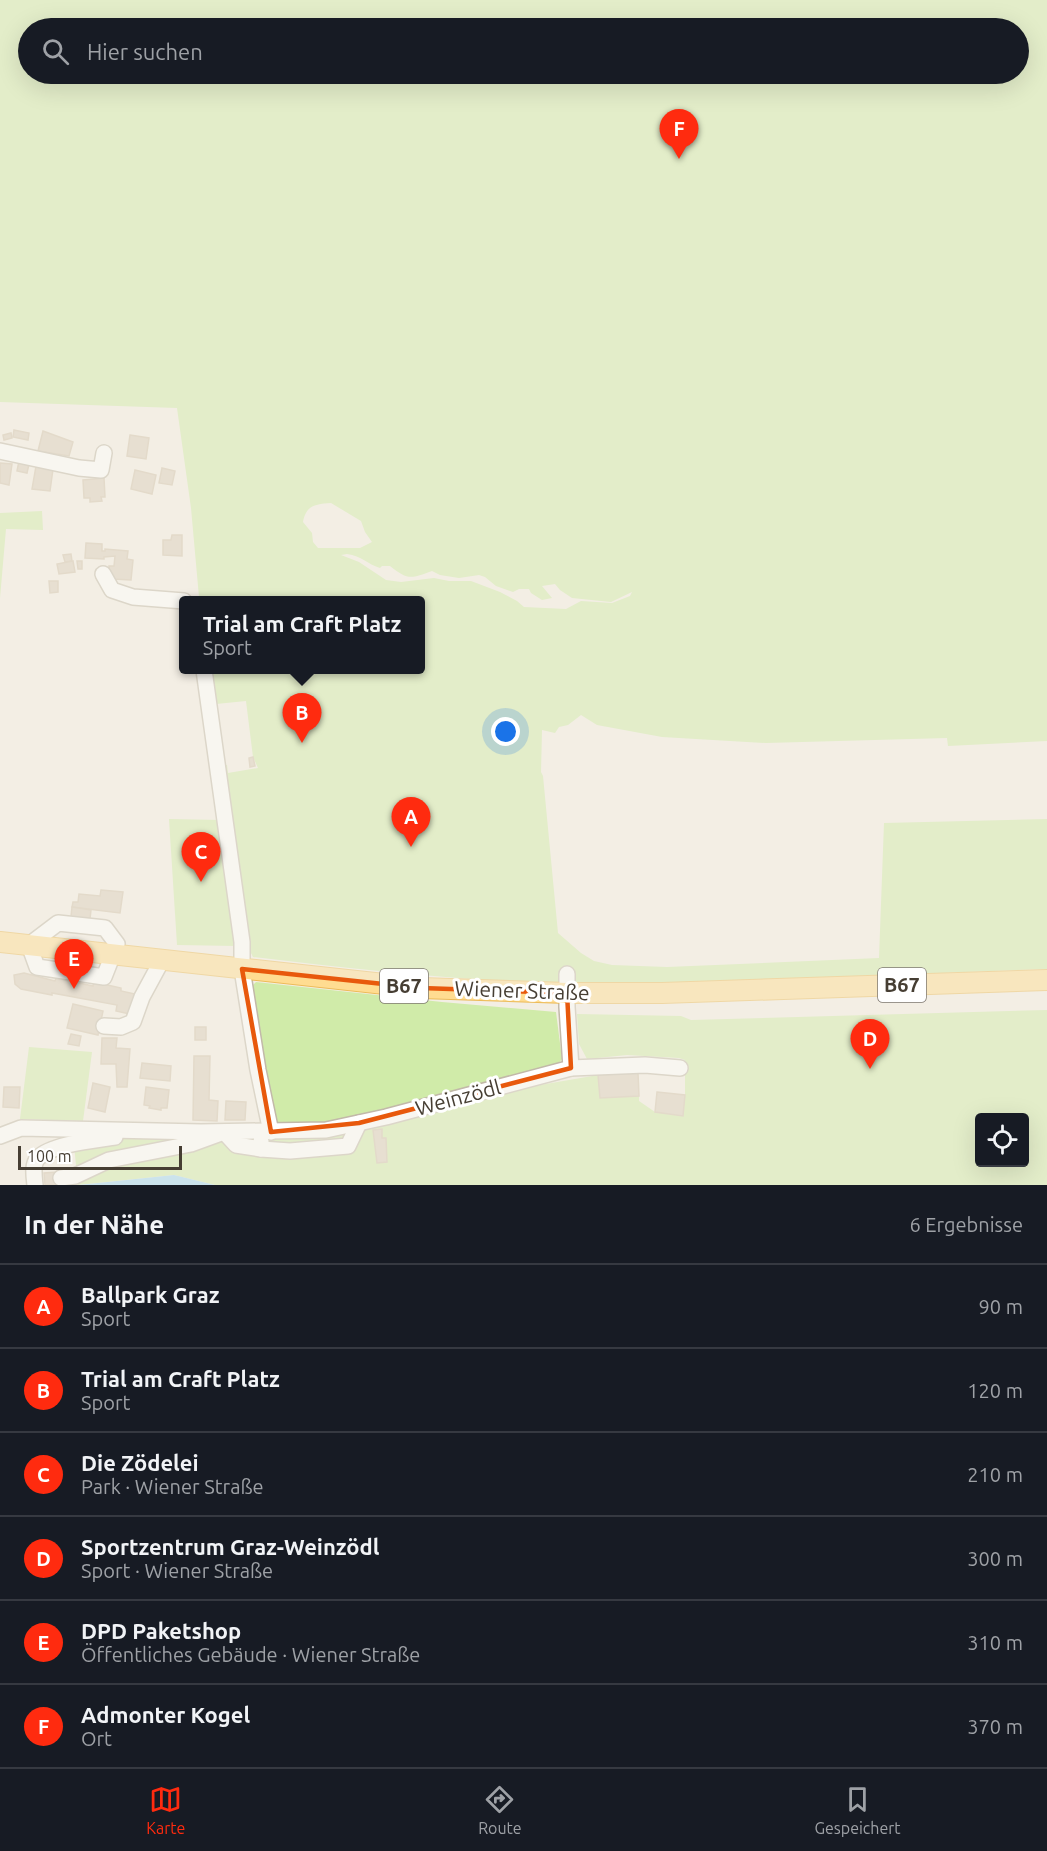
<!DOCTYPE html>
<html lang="de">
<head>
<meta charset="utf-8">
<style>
	body { margin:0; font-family:Ubuntu,sans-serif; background:#20242c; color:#f1f3f6 }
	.controls { position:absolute; right:18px; bottom:18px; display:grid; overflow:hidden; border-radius:6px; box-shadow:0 6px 24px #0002 }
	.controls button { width:54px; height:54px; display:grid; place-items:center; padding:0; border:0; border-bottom:2px solid #363941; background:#171b24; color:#f1f3f6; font:30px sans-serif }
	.scale { position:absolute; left:18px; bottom:15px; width:164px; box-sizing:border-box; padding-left:6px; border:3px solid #463e33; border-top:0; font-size:16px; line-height:21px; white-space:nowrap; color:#463e33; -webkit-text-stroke:4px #fff; paint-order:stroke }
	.you { position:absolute; left:506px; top:732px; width:21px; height:21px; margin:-15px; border:4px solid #fff; border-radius:50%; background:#1a73e8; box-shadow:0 0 0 9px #1a73e833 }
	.badge { display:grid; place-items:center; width:39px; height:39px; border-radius:50%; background:#ff2b0f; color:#fff; font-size:20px; font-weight:700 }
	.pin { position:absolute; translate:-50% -50px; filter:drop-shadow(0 2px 3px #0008) }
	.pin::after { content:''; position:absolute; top:32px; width:21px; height:18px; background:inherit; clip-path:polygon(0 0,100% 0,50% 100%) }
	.popup { position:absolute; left:179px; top:596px; width:246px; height:78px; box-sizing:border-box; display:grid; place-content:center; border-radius:6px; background:#171b24; filter:drop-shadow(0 2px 4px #0005); font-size:20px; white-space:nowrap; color:#9ea1a6 }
	.popup b { font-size:22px; color:#f1f3f6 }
	.popup::after { content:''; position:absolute; left:50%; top:100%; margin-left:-12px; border:12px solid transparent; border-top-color:#171b24 }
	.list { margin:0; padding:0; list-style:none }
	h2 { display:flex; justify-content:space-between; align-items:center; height:78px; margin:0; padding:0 24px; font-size:26px }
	h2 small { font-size:20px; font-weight:400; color:#9ea1a6 }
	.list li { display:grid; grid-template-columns:39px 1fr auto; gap:18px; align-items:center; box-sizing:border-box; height:84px; padding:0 24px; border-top:2px solid #363941 }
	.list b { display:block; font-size:22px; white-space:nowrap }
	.list p { margin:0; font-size:20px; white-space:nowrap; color:#9ea1a6 }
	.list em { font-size:20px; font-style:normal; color:#9ea1a6 }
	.icon { flex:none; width:33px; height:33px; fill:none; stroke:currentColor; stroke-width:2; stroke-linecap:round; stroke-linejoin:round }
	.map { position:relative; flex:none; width:1047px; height:1185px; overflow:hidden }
	.search { position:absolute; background:#171b24; box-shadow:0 6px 24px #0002; left:18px; right:18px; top:18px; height:66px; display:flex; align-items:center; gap:15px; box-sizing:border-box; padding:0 21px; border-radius:33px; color:#9ea1a6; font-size:22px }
	.sheet { height:582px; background:#171b24 }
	nav { display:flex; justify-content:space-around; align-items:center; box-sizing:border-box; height:84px; border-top:2px solid #363941; background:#171b24; font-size:16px; color:#9ea1a6 }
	nav a { display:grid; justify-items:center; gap:3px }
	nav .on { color:#ff2b0f }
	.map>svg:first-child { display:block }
	.green { fill:#d0eba9; fill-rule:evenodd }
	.water { fill:#9bd4f5 }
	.building { fill:#d9ccbb; stroke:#d1c1ab; stroke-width:1.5 }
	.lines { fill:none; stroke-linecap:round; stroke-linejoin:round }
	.minor-casing { stroke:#c2b9a9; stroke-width:18 }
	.major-casing { stroke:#ecbb59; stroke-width:22 }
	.minor { stroke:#fff; stroke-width:15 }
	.major { stroke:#ffdc91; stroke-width:20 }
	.marked { fill:none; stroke:#e8590c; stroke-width:4.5; stroke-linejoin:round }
	.labels { text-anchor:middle; stroke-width:6; stroke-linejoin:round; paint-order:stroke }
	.shield { fill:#fff; stroke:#7e7870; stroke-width:1.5 }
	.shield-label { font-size:20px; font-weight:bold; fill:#463e33 }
	.street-label { font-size:21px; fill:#463e33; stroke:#fff }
</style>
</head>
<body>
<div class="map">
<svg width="1047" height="1185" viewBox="0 0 1047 1185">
	<rect width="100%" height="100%" fill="#f3eee4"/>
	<g class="green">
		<path d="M0,0H1047V741L948,746L947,738L766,743L662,737L597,725L581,715L568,725L559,727L555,733L542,730L541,772L543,776L558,933L581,953L594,961L612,965L667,967L879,958L884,823L1047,819V969C891,974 735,985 579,984C470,982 361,970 253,957L247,945L221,766L227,765L228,773L258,768L253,757L246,701L216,704L209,670H421V600H204L199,597L191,508L177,408L0,402ZM28,28H1018V74H28ZM331,503L361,521L365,532L372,542L360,548H318L313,542L312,533L303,522C306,505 316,504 331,503ZM347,554C362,556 367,564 380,568L382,566H390C408,580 410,579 432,571L440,575L459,578L479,575L485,577L496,586L513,592L519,589H529L531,593L542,600L552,598L542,586L555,584L560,590L572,598L611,602L632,592L630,596L612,603L581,601L566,609L524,607L517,601L500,592L471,581H449L434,578L401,582L386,580L359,562L341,555Z"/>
		<polygon points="42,511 43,530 6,529 0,598 0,513"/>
		<polygon points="169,819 221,820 237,946 177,945"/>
		<polygon points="256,982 442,1002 556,1012 562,1059 557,1065 337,1121 277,1128 263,1065 252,986"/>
		<path d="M1047,1010V1185H215L174,1175L78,1185L73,1135L326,1130L511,1090L598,1075L600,1098L639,1096V1101L655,1112L683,1115L685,1095V1060L679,1058L627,1055L587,1059L579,1044L577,1014L681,1016L691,1020ZM980,1118H1024V1162H980Z"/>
		<polygon points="29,1047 92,1052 83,1121 20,1119"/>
	</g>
	<polygon class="water" points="174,1175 215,1185 79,1185"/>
	<g class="building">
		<polygon points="14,430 29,433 28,440 13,437"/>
		<polygon points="43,431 73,442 69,456 38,451"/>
		<polygon points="11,433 12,438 4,440 3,435"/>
		<polygon points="130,435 149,438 146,459 127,456"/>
		<polygon points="19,461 29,464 27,473 17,471"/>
		<polygon points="0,463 12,464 9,485 0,483"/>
		<polygon points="36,466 53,469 50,491 32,489"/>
		<polygon points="162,468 175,471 172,485 159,483"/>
		<polygon points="135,470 156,475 152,494 131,489"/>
		<polygon points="104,478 105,497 101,497 102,501 90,502 90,498 84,498 83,480"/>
		<polygon points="172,535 182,535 182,556 163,555 163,540 171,540"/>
		<polygon points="86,543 102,544 102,551 105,551 105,549 128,551 127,559 133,560 131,580 113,579 113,577 109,576 109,566 114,566 115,556 104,557 104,559 85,558"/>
		<polygon points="71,554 72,561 65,562 63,555"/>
		<polygon points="73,561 75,572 59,574 57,564"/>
		<polygon points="77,561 82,561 82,569 78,569"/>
		<polygon points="49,581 58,581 58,592 50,593"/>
		<polygon points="253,757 255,766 250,767 249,758"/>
		<polygon points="101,890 123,892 120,913 72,907 73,902 78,902 79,894 100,896"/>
		<polygon points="72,907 91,910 89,928 70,926"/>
		<polygon points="24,973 55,981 56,978 93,986 94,982 121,988 121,991 135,994 130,1014 116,1011 117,1005 52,993 52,995 21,989 15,984 14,975"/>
		<polygon points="73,1004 103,1011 98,1035 67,1028"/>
		<rect x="195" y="1027" width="11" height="13"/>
		<polygon points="71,1034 81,1036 79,1046 68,1044"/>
		<polygon points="102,1038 117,1038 116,1048 130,1049 127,1087 117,1087 116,1064 101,1064"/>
		<polygon points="194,1056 210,1056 209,1100 218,1101 217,1121 193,1120"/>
		<polygon points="142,1063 171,1066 170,1081 140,1078"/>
		<polygon points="638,1073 639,1096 600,1098 598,1075"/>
		<polygon points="93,1083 110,1087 105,1112 88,1108"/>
		<polygon points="4,1087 20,1087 19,1108 3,1107"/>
		<polygon points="146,1087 169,1090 167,1108 161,1108 161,1110 149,1108 150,1106 144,1105"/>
		<polygon points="657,1092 685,1095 683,1116 655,1112"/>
		<polygon points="226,1101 246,1102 245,1120 225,1120"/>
		<polygon points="382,1129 382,1138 386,1138 387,1162 377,1163 373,1130"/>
		<polygon points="58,1172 60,1185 45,1185 44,1173"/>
	</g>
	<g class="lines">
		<g class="minor-casing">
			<g id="minor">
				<polyline points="0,451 79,468 101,470 104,453"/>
				<polyline points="103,574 112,590 133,597 184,601"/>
				<polyline points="204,670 242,942 242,969 258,1070 271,1132"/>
				<polygon points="58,923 105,928 117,944 104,977 37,967 29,945"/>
				<polyline points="104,1026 121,1027 133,1022 142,997 162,960"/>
				<polyline points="571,1068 645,1065 680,1068"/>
				<polyline points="0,1136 21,1128 201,1132 326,1130 386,1117 571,1068 567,1007 567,974"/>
				<polyline points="261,1141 261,1149 290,1151 348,1146 359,1123"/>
				<polyline points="61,1178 75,1176 109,1160 191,1144 224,1132 236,1145 261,1149"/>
				<path d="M35,1185C34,1176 32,1164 38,1158C51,1144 96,1140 115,1137"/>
			</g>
		</g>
		<g class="major-casing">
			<polyline id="major" points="0,942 421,988 567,993 662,993 1047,980"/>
		</g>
		<use href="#minor" class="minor"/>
		<use href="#major" class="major"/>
	</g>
	<path d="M0 0H1047V1185H0ZM242,969L421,988L567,993L571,1068L359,1123L271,1132Z" fill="#f3eee4" fill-opacity=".55" fill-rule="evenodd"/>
	<path class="marked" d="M242,969L421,988L567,993L571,1068L359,1123L271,1132Z"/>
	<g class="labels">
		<g class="shield">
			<rect x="878" y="968" width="48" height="34" rx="4.5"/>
			<rect x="380" y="969" width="48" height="34" rx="4.5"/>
		</g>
		<g class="shield-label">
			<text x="902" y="992">B67</text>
			<text x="404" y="993">B67</text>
		</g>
		<g class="street-label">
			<text transform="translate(522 991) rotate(2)" y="7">Wiener Straße</text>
			<text transform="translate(458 1098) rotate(-15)" y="7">Weinzödl</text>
		</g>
	</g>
</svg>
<div class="controls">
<button><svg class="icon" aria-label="locate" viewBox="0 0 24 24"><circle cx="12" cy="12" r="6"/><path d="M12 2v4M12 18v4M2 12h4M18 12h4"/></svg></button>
</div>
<div class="scale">100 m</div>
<div class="you"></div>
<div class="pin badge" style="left:411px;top:847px">A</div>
<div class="pin badge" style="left:302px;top:743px">B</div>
<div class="popup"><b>Trial am Craft Platz</b>Sport</div>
<div class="pin badge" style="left:201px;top:882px">C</div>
<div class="pin badge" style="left:870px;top:1069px">D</div>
<div class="pin badge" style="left:74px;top:989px">E</div>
<div class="pin badge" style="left:679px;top:159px">F</div>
<div class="search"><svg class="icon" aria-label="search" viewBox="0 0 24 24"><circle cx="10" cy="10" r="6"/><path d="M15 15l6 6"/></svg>Hier suchen</div>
</div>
<section class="sheet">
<h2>In der Nähe<small>6 Ergebnisse</small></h2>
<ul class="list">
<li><span class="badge">A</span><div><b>Ballpark Graz</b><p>Sport</p></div><em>90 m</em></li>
<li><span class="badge">B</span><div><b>Trial am Craft Platz</b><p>Sport</p></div><em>120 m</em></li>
<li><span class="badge">C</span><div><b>Die Zödelei</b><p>Park · Wiener Straße</p></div><em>210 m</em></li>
<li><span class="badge">D</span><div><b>Sportzentrum Graz-Weinzödl</b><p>Sport · Wiener Straße</p></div><em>300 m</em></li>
<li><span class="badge">E</span><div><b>DPD Paketshop</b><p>Öffentliches Gebäude · Wiener Straße</p></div><em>310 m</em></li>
<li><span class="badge">F</span><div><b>Admonter Kogel</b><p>Ort</p></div><em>370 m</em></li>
</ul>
</section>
<nav>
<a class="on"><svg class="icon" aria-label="map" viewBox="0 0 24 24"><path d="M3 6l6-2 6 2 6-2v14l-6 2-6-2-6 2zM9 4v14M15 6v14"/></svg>Karte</a>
<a><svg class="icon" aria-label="directions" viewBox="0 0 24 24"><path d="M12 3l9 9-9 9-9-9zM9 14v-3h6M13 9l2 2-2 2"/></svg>Route</a>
<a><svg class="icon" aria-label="saved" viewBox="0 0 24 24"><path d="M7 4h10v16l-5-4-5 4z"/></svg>Gespeichert</a>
</nav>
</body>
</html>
